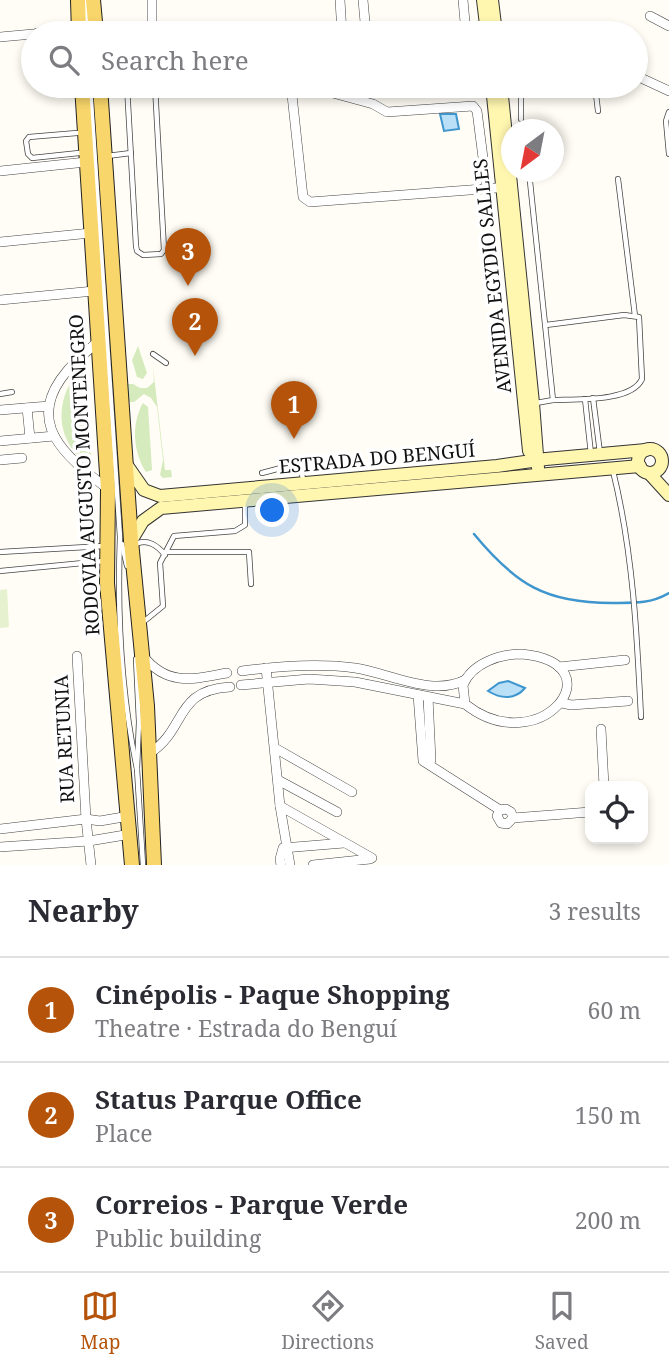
<!DOCTYPE html>
<html lang="en">
<head>
<meta charset="utf-8">
<style>
	body { margin:0; font-family:"Noto Serif",serif; background:#f2f2f3; color:#2b2b33 }
	.controls { position:absolute; right:21px; bottom:21px; display:grid; overflow:hidden; border-radius:14px; box-shadow:0 4px 10px #0003 }
	.controls button { width:63px; height:63px; display:grid; place-items:center; padding:0; border:0; border-bottom:2px solid #e1e1e2; background:#fff; color:#2b2b33; font:35px sans-serif }
	.compass { position:absolute; left:501px; top:119px; width:63px; height:63px; border-radius:50%; background:#fff; box-shadow:0 4px 10px #0003; rotate:212deg }
	.you { position:absolute; left:273px; top:511px; width:24px; height:24px; margin:-18px; border:5px solid #fff; border-radius:50%; background:#1a73e8; box-shadow:0 0 0 10px #1a73e833 }
	.badge { display:grid; place-items:center; width:46px; height:46px; border-radius:50%; background:#b45309; color:#fff; font-size:23px; font-weight:700 }
	.pin { position:absolute; translate:-50% -58px; filter:drop-shadow(0 2px 4px #0008) }
	.pin::after { content:''; position:absolute; top:37px; width:24px; height:21px; background:inherit; clip-path:polygon(0 0,100% 0,50% 100%) }
	.list { margin:0; padding:0; list-style:none }
	h2 { display:flex; justify-content:space-between; align-items:center; height:91px; margin:0; padding:0 28px; font-size:30px }
	h2 small { font-size:23px; font-weight:400; color:#7c7c81 }
	.list li { display:grid; grid-template-columns:46px 1fr auto; gap:21px; align-items:center; box-sizing:border-box; height:105px; padding:0 28px; border-top:2px solid #e1e1e2 }
	.list b { display:block; font-size:26px; white-space:nowrap }
	.list p { margin:0; font-size:23px; white-space:nowrap; color:#7c7c81 }
	.list em { font-size:23px; font-style:normal; color:#7c7c81 }
	.icon { flex:none; width:38px; height:38px; fill:none; stroke:currentColor; stroke-width:2; stroke-linecap:round; stroke-linejoin:round }
	.map { position:relative; flex:none; width:669px; height:865px; overflow:hidden }
	.search { position:absolute; background:#fff; box-shadow:0 4px 10px #0003; left:21px; right:21px; top:21px; height:77px; display:flex; align-items:center; gap:18px; box-sizing:border-box; padding:0 24px; border-radius:38px; color:#7c7c81; font-size:26px }
	.sheet { height:406px; background:#fff }
	nav { display:flex; justify-content:space-around; align-items:center; box-sizing:border-box; height:98px; border-top:2px solid #e1e1e2; background:#fff; font-size:19px; color:#7c7c81 }
	nav a { display:grid; justify-items:center; gap:4px }
	nav .on { color:#b45309 }
	.map>svg:first-child { display:block }
	.green { fill:#d5ebbd }
	.pitch { fill:#e6f2cf }
	.water { fill:#b9e0f7; stroke:#3f96cf; stroke-width:2 }
	.lines { fill:none; stroke-linecap:round; stroke-linejoin:round }
	.stream { stroke:#3f96cf; stroke-width:2.5 }
	.lane-casing { stroke:#444; stroke-width:6 }
	.street-casing { stroke:#444; stroke-width:10 }
	.secondary-casing { stroke:#333; stroke-width:14 }
	.primary-casing { stroke:#222; stroke-width:16 }
	.lane { stroke:#fff; stroke-width:4.5 }
	.street { stroke:#fff; stroke-width:9 }
	.secondary { stroke:#fff6b0; stroke-width:12 }
	.primary { stroke:#f9d66b; stroke-width:14 }
	.labels { text-anchor:middle; stroke-width:7; stroke-linejoin:round; paint-order:stroke }
	.street-label { font-size:19px; fill:#111; stroke:#fff }
</style>
</head>
<body>
<div class="map">
<svg width="669" height="865" viewBox="0 0 669 865">
	<rect width="100%" height="100%" fill="#fffdf5"/>
	<g class="green">
		<polygon points="138,346 147,373 143,379 137,377 132,360"/>
		<path d="M85,363L92,467C51,441 54,395 85,363Z"/>
		<polygon points="153,367 165,470 171,470 172,477 163,478 160,475 163,460 157,407 151,398 144,394 134,402 129,402 128,384 133,384 140,388 147,388 154,382"/>
		<path d="M143,403L148,407L152,470L146,472C133,453 131,423 143,403Z"/>
	</g>
	<polygon class="pitch" points="7,589 9,627 0,628 0,590"/>
	<g class="water">
		<polygon points="440,114 456,114 459,129 444,131"/>
		<path d="M508,681L525,688C515,700 501,699 488,691L499,683Z"/>
	</g>
	<g class="lines">
		<path class="stream" d="M474,534C516,585 546,603 612,603C634,603 650,604 669,593"/>
		<g class="lane-casing">
			<g id="lane">
				<polyline points="85,0 87,33"/>
				<polyline points="545,33 580,30 585,33"/>
				<path d="M90,86L120,537C117,614 121,693 137,769"/>
				<polyline points="127,86 136,246 137,251 143,255 161,254 164,250 155,86"/>
				<polyline points="521,86 521,119"/>
				<polyline points="595,86 598,111"/>
				<polyline points="669,112 666,121 669,154"/>
				<polyline points="77,133 29,137 26,141 28,154 32,158 79,153"/>
				<polyline points="107,156 131,153"/>
				<path d="M529,172L553,400C576,399 632,402 642,379L639,317L624,315L546,325"/>
				<polyline points="618,179 635,316"/>
				<polyline points="153,354 166,363"/>
				<polyline points="0,394 12,392"/>
				<polyline points="593,398 600,453"/>
				<polyline points="585,399 591,454"/>
				<polyline points="536,403 553,400"/>
				<path d="M613,471C633,552 637,634 641,717"/>
				<polyline points="262,473 296,464 302,472 303,481"/>
				<polyline points="122,544 127,566"/>
				<path d="M136,544C147,538 158,546 165,555"/>
				<polyline points="0,552 104,546"/>
				<polyline points="167,552 249,552 251,584"/>
				<polyline points="0,571 104,561"/>
				<polyline points="142,623 163,606 160,563 174,536 235,531 245,525 245,501"/>
				<polyline points="136,659 139,722 137,769 143,865"/>
			</g>
		</g>
		<g class="street-casing">
			<g id="street">
				<polyline points="152,0 152,26 154,31 159,33"/>
				<polyline points="340,0 342,33"/>
				<polyline points="363,0 366,33"/>
				<polyline points="463,0 466,33"/>
				<polyline points="650,16 669,26"/>
				<polyline points="37,33 70,30"/>
				<polyline points="164,33 209,32"/>
				<polyline points="0,37 33,34"/>
				<polyline points="641,78 669,91"/>
				<polyline points="291,86 303,197 310,202 496,188"/>
				<polyline points="307,86 373,104 387,112 473,106 477,111 487,189"/>
				<polyline points="351,86 381,90 441,86"/>
				<polyline points="0,171 86,162"/>
				<polyline points="0,242 91,233"/>
				<polyline points="0,300 94,291"/>
				<path d="M98,341C88,351 76,360 67,371C22,424 68,458 108,489"/>
				<polyline points="27,408 30,438"/>
				<polyline points="0,410 49,406"/>
				<polyline points="0,441 54,436"/>
				<polyline points="0,460 22,458"/>
				<path d="M522,654C620,664 539,763 465,704L463,685C472,663 500,654 522,654Z"/>
				<polyline points="77,656 86,819 91,865"/>
				<path d="M143,656C168,687 194,679 227,673"/>
				<polyline points="559,667 625,660"/>
				<polyline points="266,668 280,806 372,858"/>
				<path d="M242,671C279,666 317,663 355,668C389,673 432,697 465,680"/>
				<polyline points="241,685 309,679 355,682 465,704"/>
				<polyline points="418,695 423,761 500,810"/>
				<polyline points="428,697 431,760 429,764"/>
				<polyline points="562,703 571,705 628,701"/>
				<polyline points="601,729 604,786"/>
				<polyline points="275,748 352,792"/>
				<path d="M150,753C187,729 174,690 230,687"/>
				<polyline points="278,780 337,812"/>
				<polyline points="280,806 290,865"/>
				<polyline points="513,818 511,812 506,809 500,810 497,816 501,823 507,824 513,818 590,812"/>
				<polyline points="0,829 86,819 100,821 129,816"/>
				<polyline points="0,847 89,841 131,834"/>
				<polyline points="281,865 280,859 283,848 344,843"/>
				<polyline points="313,865 370,859"/>
			</g>
		</g>
		<g class="secondary-casing">
			<g id="secondary">
				<polyline points="483,0 487,33"/>
				<polyline points="492,0 496,33"/>
				<polyline points="492,86 529,451"/>
				<polyline points="501,86 533,403 538,468"/>
				<circle cx="650" cy="461" r="12"/>
				<polyline points="126,464 144,490 160,496 497,466 546,459 646,450"/>
				<polyline points="649,473 669,495"/>
				<polyline points="131,541 143,521 161,508 640,466"/>
			</g>
		</g>
		<g class="primary-casing">
			<g id="primary">
				<polyline points="78,0 79,33"/>
				<polyline points="93,0 96,33"/>
				<polyline points="82,86 108,489 107,583 132,865"/>
				<polyline points="100,86 131,541 147,706 154,865"/>
			</g>
		</g>
		<use href="#lane" class="lane"/>
		<use href="#street" class="street"/>
		<use href="#secondary" class="secondary"/>
		<use href="#primary" class="primary"/>
	</g>
	<g class="labels">
		<g class="street-label">
			<text transform="translate(492 276) rotate(-96)" y="7">AVENIDA EGYDIO SALLES</text>
			<text transform="translate(377 458) rotate(-5)" y="7">ESTRADA DO BENGUÍ</text>
			<text transform="translate(84 475) rotate(-93)" y="7">RODOVIA AUGUSTO MONTENEGRO</text>
			<text transform="translate(64 739) rotate(-93)" y="7">RUA RETUNIA</text>
		</g>
	</g>
</svg>
<div class="controls">
<button><svg class="icon" aria-label="locate" viewBox="0 0 24 24"><circle cx="12" cy="12" r="6"/><path d="M12 2v4M12 18v4M2 12h4M18 12h4"/></svg></button>
</div>
<svg class="compass" viewBox="-18 -18 36 36"><path d="M0-13l5 13h-10z" fill="#e53935"/><path d="M0 13l5-13h-10z" fill="#7c7c81"/></svg>
<div class="you"></div>
<div class="pin badge" style="left:294px;top:439px">1</div>
<div class="pin badge" style="left:195px;top:356px">2</div>
<div class="pin badge" style="left:188px;top:286px">3</div>
<div class="search"><svg class="icon" aria-label="search" viewBox="0 0 24 24"><circle cx="10" cy="10" r="6"/><path d="M15 15l6 6"/></svg>Search here</div>
</div>
<section class="sheet">
<h2>Nearby<small>3 results</small></h2>
<ul class="list">
<li><span class="badge">1</span><div><b>Cinépolis - Paque Shopping</b><p>Theatre · Estrada do Benguí</p></div><em>60 m</em></li>
<li><span class="badge">2</span><div><b>Status Parque Office</b><p>Place</p></div><em>150 m</em></li>
<li><span class="badge">3</span><div><b>Correios - Parque Verde</b><p>Public building</p></div><em>200 m</em></li>
</ul>
</section>
<nav>
<a class="on"><svg class="icon" aria-label="map" viewBox="0 0 24 24"><path d="M3 6l6-2 6 2 6-2v14l-6 2-6-2-6 2zM9 4v14M15 6v14"/></svg>Map</a>
<a><svg class="icon" aria-label="directions" viewBox="0 0 24 24"><path d="M12 3l9 9-9 9-9-9zM9 14v-3h6M13 9l2 2-2 2"/></svg>Directions</a>
<a><svg class="icon" aria-label="saved" viewBox="0 0 24 24"><path d="M7 4h10v16l-5-4-5 4z"/></svg>Saved</a>
</nav>
</body>
</html>
